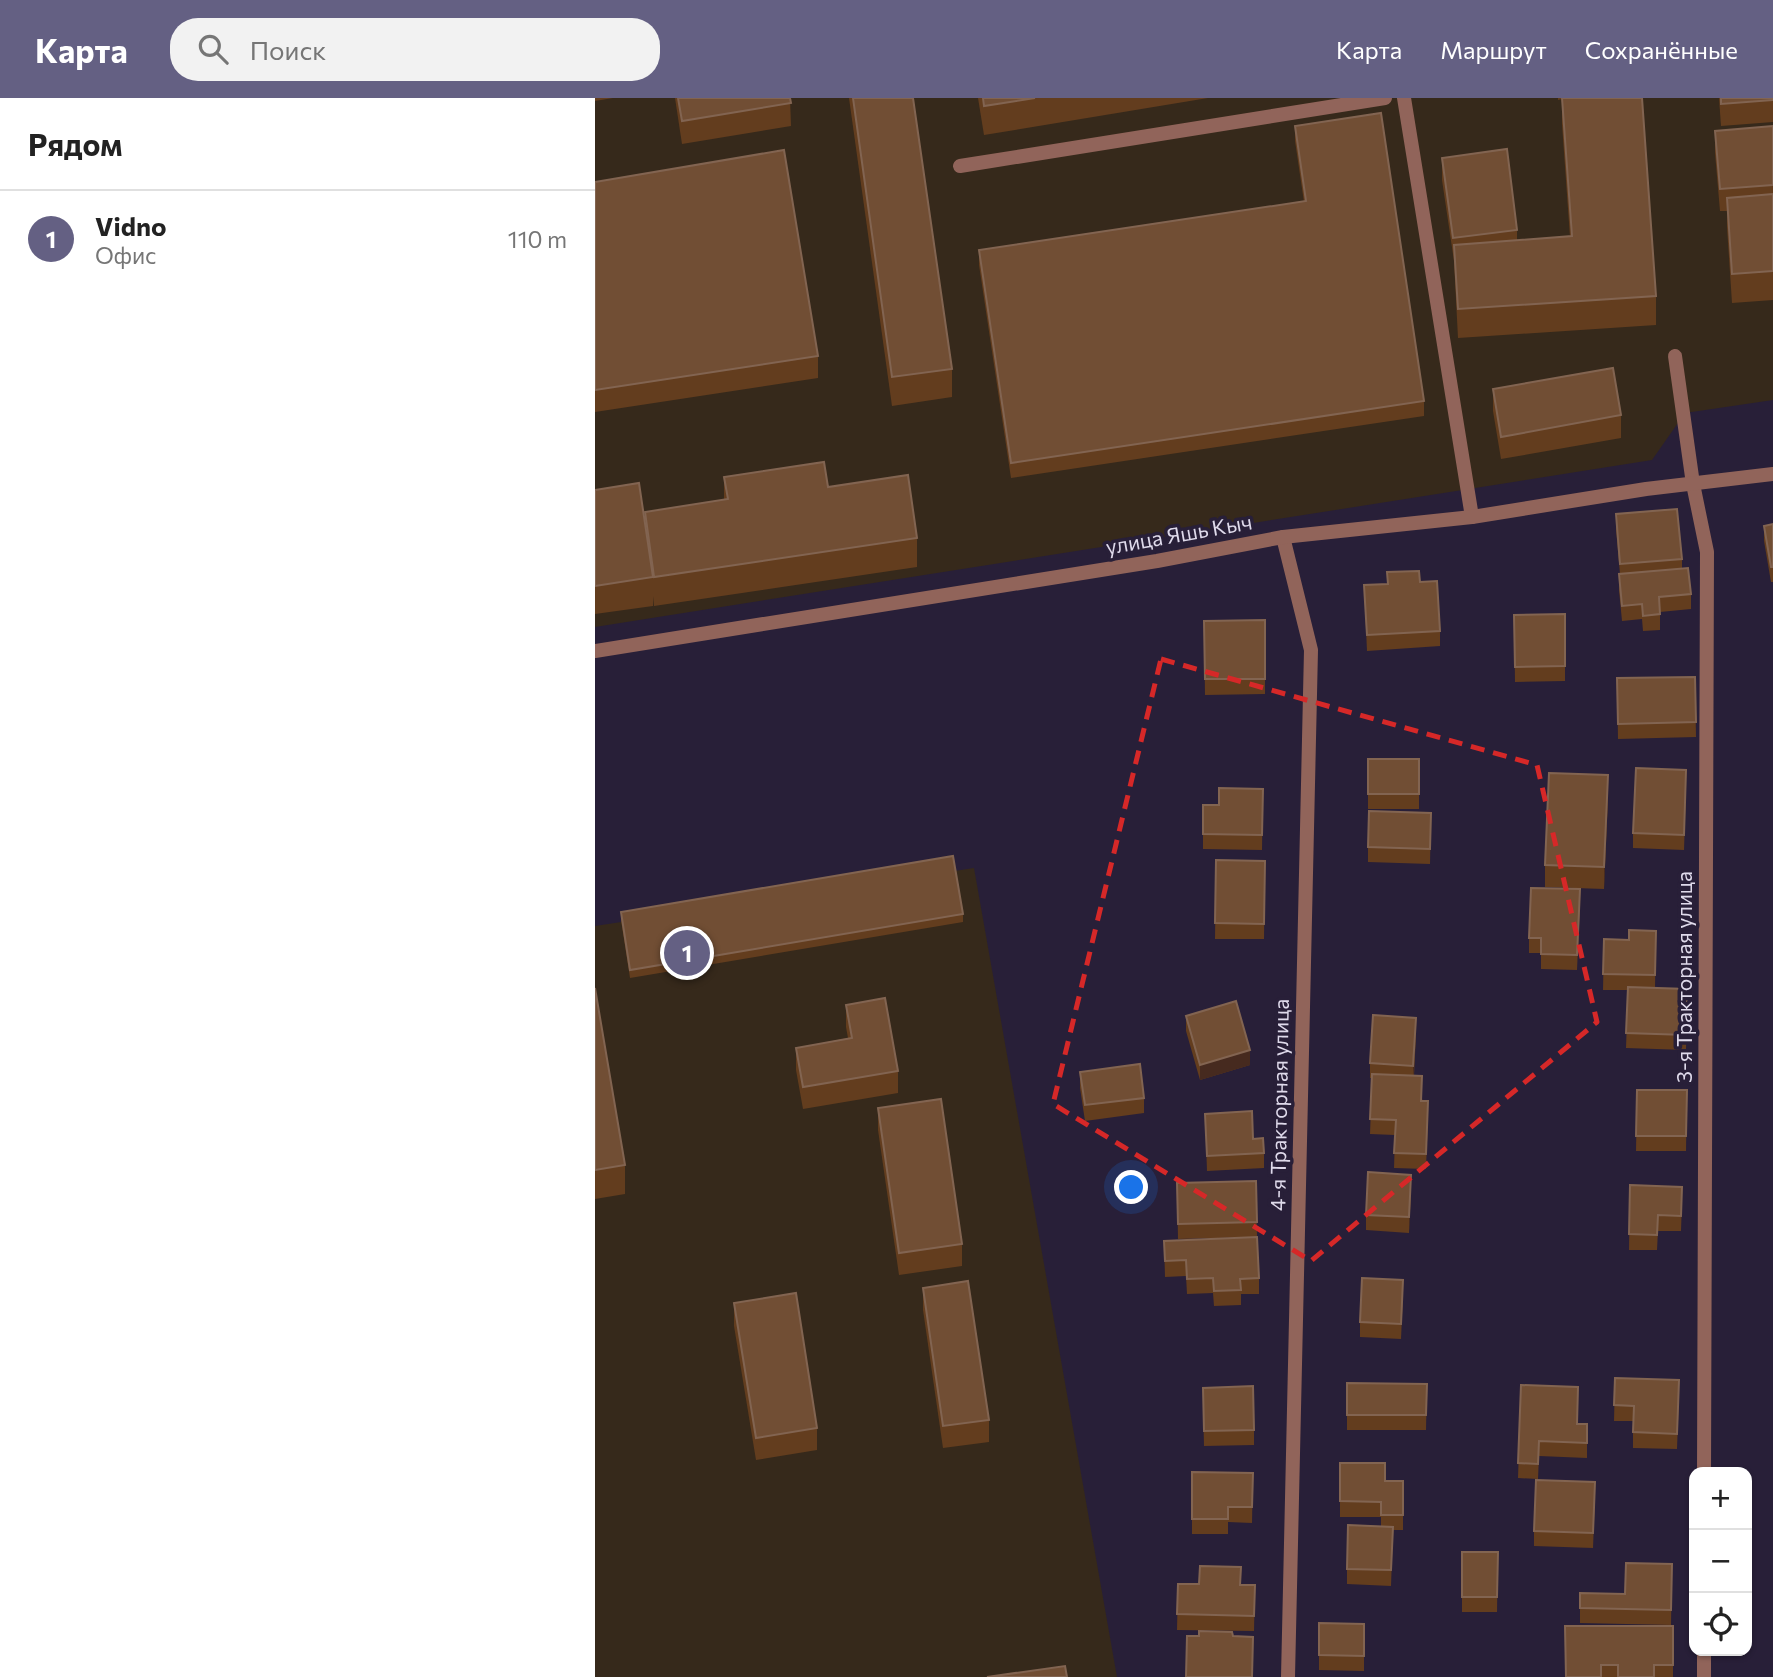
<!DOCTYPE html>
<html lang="ru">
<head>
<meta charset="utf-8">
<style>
	body { margin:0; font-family:Commissioner,sans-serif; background:#f2f2f2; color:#222 }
	.controls { position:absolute; right:21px; bottom:21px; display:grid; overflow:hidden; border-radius:14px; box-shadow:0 2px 5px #0004 }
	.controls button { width:63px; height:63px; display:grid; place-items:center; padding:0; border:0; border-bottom:2px solid #e0e0e0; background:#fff; color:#222; font:35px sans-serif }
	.you { position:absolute; left:537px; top:1090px; width:24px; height:24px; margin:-18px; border:5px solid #fff; border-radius:50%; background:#1a73e8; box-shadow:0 0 0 10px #1a73e833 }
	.badge { display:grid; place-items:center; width:46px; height:46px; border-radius:50%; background:#646083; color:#fff; font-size:23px; font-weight:700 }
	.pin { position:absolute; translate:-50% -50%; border:4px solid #fff; box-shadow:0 2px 7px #0006 }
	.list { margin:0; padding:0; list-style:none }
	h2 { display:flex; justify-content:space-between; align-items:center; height:91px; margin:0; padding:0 28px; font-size:30px }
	h2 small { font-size:23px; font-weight:400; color:#767676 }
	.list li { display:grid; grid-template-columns:46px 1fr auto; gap:21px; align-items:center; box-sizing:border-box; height:98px; padding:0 28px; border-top:2px solid #e0e0e0 }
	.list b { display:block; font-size:26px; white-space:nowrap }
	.list p { margin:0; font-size:23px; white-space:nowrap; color:#767676 }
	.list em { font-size:23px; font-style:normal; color:#767676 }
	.icon { flex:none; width:38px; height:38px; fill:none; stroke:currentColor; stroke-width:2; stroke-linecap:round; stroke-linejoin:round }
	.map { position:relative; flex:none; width:1178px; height:1579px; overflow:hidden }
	header { display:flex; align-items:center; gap:42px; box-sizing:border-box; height:98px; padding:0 35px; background:#646083; color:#fff }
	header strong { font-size:33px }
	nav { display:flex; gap:38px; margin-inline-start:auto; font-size:24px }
	.search { width:490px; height:63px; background:#f2f2f2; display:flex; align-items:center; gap:18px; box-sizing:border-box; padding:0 24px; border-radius:28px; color:#767676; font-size:26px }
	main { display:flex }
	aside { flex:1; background:#fff }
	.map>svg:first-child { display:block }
	.industrial { fill:#36291b }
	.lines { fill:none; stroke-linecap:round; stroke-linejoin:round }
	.lane { stroke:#91645a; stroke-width:14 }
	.street { stroke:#91645a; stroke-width:14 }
	.wall { fill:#633d1e }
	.shaded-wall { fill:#462a1f }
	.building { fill:#714e34; stroke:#826451; stroke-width:2 }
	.marked { fill:none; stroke:#d62828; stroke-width:5; stroke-dasharray:14 9; stroke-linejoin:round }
	.labels { text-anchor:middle; stroke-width:7; stroke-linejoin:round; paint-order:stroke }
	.street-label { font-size:21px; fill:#dfdaeb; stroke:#281f38 }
</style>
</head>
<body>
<header>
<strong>Карта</strong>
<div class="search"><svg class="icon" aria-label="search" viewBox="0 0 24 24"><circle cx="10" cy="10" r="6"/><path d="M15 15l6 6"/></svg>Поиск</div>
<nav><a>Карта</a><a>Маршрут</a><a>Сохранённые</a></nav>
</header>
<main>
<aside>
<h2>Рядом<small></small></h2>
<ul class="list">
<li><span class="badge">1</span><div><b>Vidno</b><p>Офис</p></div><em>110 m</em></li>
</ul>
</aside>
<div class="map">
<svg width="1178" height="1579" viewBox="0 0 1178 1579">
	<rect width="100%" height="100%" fill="#281f38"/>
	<g class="industrial">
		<polygon points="0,0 1178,0 1178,302 1090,315 1057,362 0,529"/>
		<polygon points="379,770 522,1579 0,1579 0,828"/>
	</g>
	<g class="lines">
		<g class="lane">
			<polyline points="809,0 877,419"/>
			<polyline points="365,68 790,0"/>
			<polyline points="1080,258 1098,386"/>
		</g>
		<g class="street">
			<polyline points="1098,386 1112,454 1109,1374"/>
			<polyline points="688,439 716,552 693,1579"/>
			<polyline points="0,553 562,463 688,439 877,419 1051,391 1178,376"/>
			<polyline points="1109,1579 1109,1553"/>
		</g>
	</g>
	<g class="wall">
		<polygon points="0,0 18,0 0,3"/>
		<polygon points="80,0 195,0 196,28 87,46"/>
		<polygon points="254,0 318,0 357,271 357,299 297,308"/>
		<polygon points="383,0 613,0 389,37"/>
		<polygon points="963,0 1047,0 1061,198 1061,227 863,240 859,163 847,82 847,60 922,132 922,142 975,139 967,26 967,1 963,2"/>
		<polygon points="1124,0 1178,0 1178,24 1126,28"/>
		<polygon points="700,28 829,303 829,318 416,380 384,167 384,152 709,104 700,43"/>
		<polygon points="1178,28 1178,202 1137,205 1132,129 1132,113 1125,113 1120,55 1120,33"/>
		<polygon points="0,84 223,258 223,280 0,314"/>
		<polygon points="898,291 1026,317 1026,340 906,361 898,313"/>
		<polygon points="129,379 233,389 322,440 322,469 59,508 58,498 58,508 0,516 0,392 50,423 50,414 129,402"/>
		<polygon points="1021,416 1087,461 1087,470 1096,496 1096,511 1065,514 1065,532 1048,533 1047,521 1027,523 1024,492 1025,476 1021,431"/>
		<polygon points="1178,426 1178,484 1176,484 1169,443 1169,428"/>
		<polygon points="769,487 845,533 845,548 772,553"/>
		<polygon points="970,516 970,583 920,584 919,517"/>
		<polygon points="670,522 670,596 610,597 609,523"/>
		<polygon points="1100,579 1101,639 1023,641 1022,580"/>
		<rect x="773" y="661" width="51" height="50"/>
		<polygon points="1091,688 1089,752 1038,750 1038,735"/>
		<polygon points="668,691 667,752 608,751 608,707 624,707"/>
		<polygon points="1013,699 1009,791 950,789 950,767"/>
		<polygon points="836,715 835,766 773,764 773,749"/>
		<polygon points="621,762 670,763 669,841 620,841"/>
		<polygon points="985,807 982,872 946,871 946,855 934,855 934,840"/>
		<polygon points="26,814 368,816 368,824 35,880 26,822"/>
		<polygon points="1061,833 1060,890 1092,906 1091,952 1031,950 1033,892 1008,892 1009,841 1034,842"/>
		<polygon points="0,890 30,1067 30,1096 0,1101"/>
		<polygon points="251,907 303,973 303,995 208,1011 201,972 201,950 253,940 251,929"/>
		<polygon points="591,918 655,967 605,982 591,933"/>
		<polygon points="821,936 819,978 833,1018 831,1071 799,1070 800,1037 775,1036 777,980 775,980 775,965"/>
		<polygon points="485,974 549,1000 549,1015 490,1023 485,990"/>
		<polygon points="1042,992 1092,992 1091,1053 1041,1053"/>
		<polygon points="283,1010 367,1146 367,1168 304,1177 283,1032"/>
		<polygon points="610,1016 658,1041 669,1055 669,1070 612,1073"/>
		<polygon points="661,1083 662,1139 583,1141 582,1085"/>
		<polygon points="1035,1087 1087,1104 1086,1133 1063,1133 1062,1152 1034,1152"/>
		<polygon points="816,1092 814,1135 771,1132 771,1117"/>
		<polygon points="569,1143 664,1180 664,1196 646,1196 646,1207 619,1208 618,1195 592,1196 591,1178 570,1179"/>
		<polygon points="328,1190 394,1322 394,1344 348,1350 328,1212"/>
		<polygon points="808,1197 806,1241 765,1239 765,1224"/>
		<polygon points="139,1205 222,1330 222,1352 161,1362 139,1228"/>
		<polygon points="1020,1280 1084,1297 1082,1351 1038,1350 1038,1323 1019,1323"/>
		<polygon points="752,1285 832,1286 831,1332 752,1332"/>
		<polygon points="926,1287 982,1326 992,1326 992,1360 944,1358 943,1381 923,1380"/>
		<polygon points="608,1305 659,1332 659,1347 609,1348"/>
		<polygon points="745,1365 790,1383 808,1383 808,1432 798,1432 796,1488 752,1486 752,1471 786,1428 786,1419 745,1419"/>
		<polygon points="597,1374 658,1375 657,1425 633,1424 633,1436 597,1436"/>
		<polygon points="1000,1399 998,1450 939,1448 939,1433"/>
		<polygon points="867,1454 903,1454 902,1514 867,1514"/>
		<polygon points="1077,1466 1076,1527 985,1525 985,1495 1030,1496"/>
		<polygon points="583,1486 660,1487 659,1533 582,1532"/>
		<polygon points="724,1525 769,1526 769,1573 724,1572"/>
		<polygon points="1078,1528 1078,1579 970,1579"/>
	</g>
	<g class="shaded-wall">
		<polygon points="1013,677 1013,699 1009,791 1009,769"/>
		<polygon points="821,920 821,936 818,983 818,968"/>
		<polygon points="655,952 655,967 605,982 605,967"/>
		<polygon points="816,1077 816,1092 814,1135 814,1119"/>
	</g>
	<g class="building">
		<polygon points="83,0 195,0 196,5 87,23"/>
		<polygon points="258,0 318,0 357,271 297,279"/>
		<polygon points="388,0 440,0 389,8"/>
		<polygon points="967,0 1047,0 1061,198 863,211 859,147 977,138"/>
		<polygon points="1126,0 1178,0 1178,2 1126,6"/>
		<polygon points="786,15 829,303 416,365 384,152 711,103 700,28"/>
		<polygon points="1178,28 1178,87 1125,91 1120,33"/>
		<polygon points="912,51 922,132 858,140 847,60"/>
		<polygon points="189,52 223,258 0,292 0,84"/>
		<polygon points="1178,96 1178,173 1137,176 1132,100"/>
		<polygon points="1018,270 1026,317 906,339 898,291"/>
		<polygon points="229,364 233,389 313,377 322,440 59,479 50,414 133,401 129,379"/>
		<polygon points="44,385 58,479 0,488 0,392"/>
		<polygon points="1082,411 1087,461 1025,466 1021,416"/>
		<polygon points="1178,426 1178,469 1176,469 1169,428"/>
		<polygon points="1093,470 1096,496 1064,499 1065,516 1048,518 1047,506 1027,508 1024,476"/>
		<polygon points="824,473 825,484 842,483 845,533 772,537 769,487 793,486 792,474"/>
		<polygon points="970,516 970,568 920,569 919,517"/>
		<polygon points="670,522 670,581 610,581 609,523"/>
		<polygon points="1100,579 1101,624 1023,626 1022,580"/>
		<rect x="773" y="661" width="51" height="35"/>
		<polygon points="1041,670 1091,672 1089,737 1038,735"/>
		<polygon points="954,675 1013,677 1009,769 950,767"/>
		<polygon points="624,690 668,691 667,737 608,736 608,707 624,707"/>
		<polygon points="774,713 836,715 835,751 773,749"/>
		<polygon points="358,758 368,816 35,872 26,814"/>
		<polygon points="621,762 670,763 669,826 620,825"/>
		<polygon points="936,790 985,791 982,857 946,856 946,840 934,840"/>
		<polygon points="1034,832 1061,833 1060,877 1008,876 1009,841 1034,842"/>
		<polygon points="1033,889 1092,891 1091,937 1031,935"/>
		<polygon points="0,890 30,1067 0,1072"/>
		<polygon points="290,900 303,973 208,989 201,950 257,940 251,907"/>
		<polygon points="641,903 655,952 605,967 591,918"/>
		<polygon points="778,917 821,920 818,968 775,965"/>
		<polygon points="545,966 549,1000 490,1007 485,974"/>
		<polygon points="777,976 827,978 826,1003 833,1003 831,1056 799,1055 801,1022 775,1021"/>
		<polygon points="1042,992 1092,992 1091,1038 1041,1038"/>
		<polygon points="346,1001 367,1146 304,1155 283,1010"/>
		<polygon points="657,1013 658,1041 668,1040 669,1055 612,1058 610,1016"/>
		<polygon points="773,1074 816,1077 814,1119 771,1117"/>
		<polygon points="661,1083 662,1124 583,1126 582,1085"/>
		<polygon points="1035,1087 1087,1089 1086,1118 1063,1117 1062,1137 1034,1136"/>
		<polygon points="662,1139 664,1180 645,1181 646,1192 619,1193 618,1180 592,1181 591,1162 570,1163 569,1143"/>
		<polygon points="767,1180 808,1182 806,1226 765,1224"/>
		<polygon points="373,1183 394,1322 348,1328 328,1190"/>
		<polygon points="201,1195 222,1330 161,1340 139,1205"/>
		<polygon points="1020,1280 1084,1282 1082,1336 1038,1334 1039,1308 1019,1307"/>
		<polygon points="752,1285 832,1286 831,1317 752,1317"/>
		<polygon points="926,1287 983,1289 982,1326 992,1326 992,1345 944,1343 943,1366 923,1365"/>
		<polygon points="658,1288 659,1332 609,1333 608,1290"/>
		<polygon points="745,1365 790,1365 790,1383 808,1383 808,1417 786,1417 786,1404 745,1403"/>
		<polygon points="597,1374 658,1375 657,1409 633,1409 633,1421 597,1421"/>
		<polygon points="941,1382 1000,1384 998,1435 939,1433"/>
		<polygon points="753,1427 798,1429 796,1472 752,1471"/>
		<polygon points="867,1454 903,1454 902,1499 867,1499"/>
		<polygon points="1031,1465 1077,1466 1076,1512 985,1510 985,1495 1030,1496"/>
		<polygon points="605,1468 646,1469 645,1487 660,1487 659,1518 582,1516 583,1486 604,1486"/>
		<polygon points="724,1525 769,1526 769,1558 724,1557"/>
		<polygon points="970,1528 1078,1528 1078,1567 1059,1567 1059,1579 1023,1579 1023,1567 1006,1567 1006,1579 971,1579"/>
		<polygon points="604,1533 637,1534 638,1538 658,1539 657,1579 591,1579 592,1538 604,1538"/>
		<polygon points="470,1568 472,1579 392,1579"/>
	</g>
	<path class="marked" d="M566,561L942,667L1002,924L716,1163L458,1006Z"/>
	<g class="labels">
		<g class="street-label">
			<text transform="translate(584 437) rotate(-10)" y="7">улица Яшь Кыч</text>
			<text transform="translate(1090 879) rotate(-90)" y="7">3-я Тракторная улица</text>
			<text transform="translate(685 1007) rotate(-89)" y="7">4-я Тракторная улица</text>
		</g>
	</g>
</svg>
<div class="controls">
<button>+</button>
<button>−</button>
<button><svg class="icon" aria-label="locate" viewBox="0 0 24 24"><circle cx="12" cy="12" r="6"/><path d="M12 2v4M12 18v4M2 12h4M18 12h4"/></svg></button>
</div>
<div class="you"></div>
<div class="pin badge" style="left:92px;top:855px">1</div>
</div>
</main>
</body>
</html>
